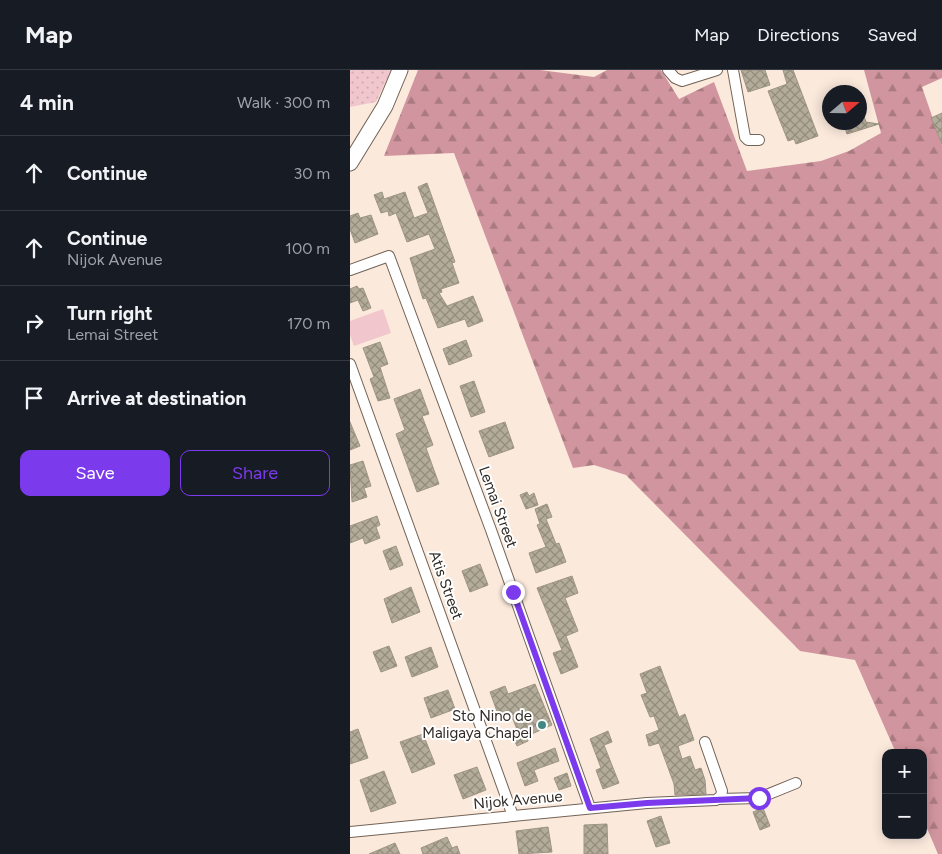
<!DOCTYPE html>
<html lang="en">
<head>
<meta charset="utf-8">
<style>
	body { margin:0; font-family:Figtree,sans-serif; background:#242831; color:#f1f3f6 }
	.controls { position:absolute; right:15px; bottom:15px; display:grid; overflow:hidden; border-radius:10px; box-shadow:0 2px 12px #0003 }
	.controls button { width:45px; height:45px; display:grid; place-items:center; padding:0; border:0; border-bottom:1px solid #363941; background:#171b24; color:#f1f3f6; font:25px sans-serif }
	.compass { position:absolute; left:472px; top:15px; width:45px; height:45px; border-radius:50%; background:#171b24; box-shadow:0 2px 12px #0003; rotate:70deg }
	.stop { position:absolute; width:15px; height:15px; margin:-11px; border:4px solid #7c3aed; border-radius:50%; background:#fff }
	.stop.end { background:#7c3aed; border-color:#fff; box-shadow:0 1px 5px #0008 }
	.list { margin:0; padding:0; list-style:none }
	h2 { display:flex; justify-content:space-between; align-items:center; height:65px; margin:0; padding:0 20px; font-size:21px }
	h2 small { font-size:16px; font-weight:400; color:#9ea1a6 }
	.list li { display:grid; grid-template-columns:32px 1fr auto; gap:15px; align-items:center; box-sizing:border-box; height:75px; padding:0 20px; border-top:1px solid #363941 }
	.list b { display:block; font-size:19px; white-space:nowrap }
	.list p { margin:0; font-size:16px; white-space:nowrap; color:#9ea1a6 }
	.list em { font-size:16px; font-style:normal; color:#9ea1a6 }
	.actions { display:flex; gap:10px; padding:15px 20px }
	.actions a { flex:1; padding:11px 0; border:1px solid #7c3aed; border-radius:10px; text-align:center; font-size:18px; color:#7c3aed }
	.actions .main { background:#7c3aed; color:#fff }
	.icon { flex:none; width:28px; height:28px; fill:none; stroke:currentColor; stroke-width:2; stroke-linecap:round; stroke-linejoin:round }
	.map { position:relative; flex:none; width:592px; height:784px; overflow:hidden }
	header { display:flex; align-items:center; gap:30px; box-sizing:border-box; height:70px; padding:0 25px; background:#171b24; border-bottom:1px solid #363941 }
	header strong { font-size:24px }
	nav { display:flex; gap:28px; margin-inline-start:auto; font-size:18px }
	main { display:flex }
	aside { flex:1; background:#171b24 }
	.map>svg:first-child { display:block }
	.grass { fill:url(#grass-dots) }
	.forest { fill:url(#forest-firs) }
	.pitch { fill:#f1c7cd }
	.building { fill:url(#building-cross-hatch); stroke:#9e9584 }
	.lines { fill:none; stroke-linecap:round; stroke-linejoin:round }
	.street-casing { stroke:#726357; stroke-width:12 }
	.secondary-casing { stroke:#726357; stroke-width:17 }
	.street { stroke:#fff; stroke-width:10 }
	.secondary { stroke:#fff; stroke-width:15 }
	.route { stroke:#7c3aed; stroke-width:6 }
	.poi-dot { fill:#418882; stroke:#fff; stroke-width:2 }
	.labels { text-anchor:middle; stroke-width:4; stroke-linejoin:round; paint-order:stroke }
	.street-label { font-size:15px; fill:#302a24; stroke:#fff }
	.poi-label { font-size:15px; fill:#302a24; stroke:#fff; text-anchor:end }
</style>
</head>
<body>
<header>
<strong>Map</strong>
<nav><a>Map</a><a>Directions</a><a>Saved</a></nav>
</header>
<main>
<aside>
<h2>4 min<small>Walk · 300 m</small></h2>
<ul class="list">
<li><svg class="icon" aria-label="ahead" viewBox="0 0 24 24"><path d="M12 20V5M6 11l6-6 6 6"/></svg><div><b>Continue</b></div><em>30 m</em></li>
<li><svg class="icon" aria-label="ahead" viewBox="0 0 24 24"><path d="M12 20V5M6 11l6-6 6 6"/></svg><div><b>Continue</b><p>Nijok Avenue</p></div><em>100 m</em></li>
<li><svg class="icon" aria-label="right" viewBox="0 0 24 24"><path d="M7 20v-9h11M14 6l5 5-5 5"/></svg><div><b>Turn right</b><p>Lemai Street</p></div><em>170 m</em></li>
<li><svg class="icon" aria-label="arrive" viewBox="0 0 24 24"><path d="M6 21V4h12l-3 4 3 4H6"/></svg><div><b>Arrive at destination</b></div></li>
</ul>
<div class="actions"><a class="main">Save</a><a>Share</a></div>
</aside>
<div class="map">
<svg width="592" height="784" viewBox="0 0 592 784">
	<defs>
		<pattern id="grass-dots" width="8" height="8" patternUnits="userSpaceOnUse" patternTransform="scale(1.25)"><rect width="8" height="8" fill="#f1c7cd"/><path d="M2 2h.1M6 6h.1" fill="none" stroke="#cfabb0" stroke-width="1.8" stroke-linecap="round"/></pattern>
		<pattern id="forest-firs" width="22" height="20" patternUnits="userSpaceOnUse" patternTransform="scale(1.25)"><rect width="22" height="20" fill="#d1959f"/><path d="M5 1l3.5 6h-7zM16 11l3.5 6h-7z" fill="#aa7a81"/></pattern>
		<pattern id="building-cross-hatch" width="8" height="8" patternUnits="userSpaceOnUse" patternTransform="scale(1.25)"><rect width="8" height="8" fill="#b4ac9a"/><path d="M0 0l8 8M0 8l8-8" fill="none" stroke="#938c7d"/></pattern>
	</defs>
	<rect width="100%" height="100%" fill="#fbe9dc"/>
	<polygon class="grass" points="0,0 41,0 26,32 0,37"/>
	<polygon class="forest" points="68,0 190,0 244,7 257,0 311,0 329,29 364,12 397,101 471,91 499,81 531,63 514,0 592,0 592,8 572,17 592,75 592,784 588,784 573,749 573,683 546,683 505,590 450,581 276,405 244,395 223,398 104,83 34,86"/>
	<polygon class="pitch" points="33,239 41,263 4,276 0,265 0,251"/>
	<g class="building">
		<polygon points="391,0 415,0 420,15 398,22"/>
		<polygon points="433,0 443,0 468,66 446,74 444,69 438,71 418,21 437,14"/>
		<polygon points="511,38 516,52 529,54 497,64 493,52 510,52"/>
		<polygon points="592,43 592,74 581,48"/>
		<polygon points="77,113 105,192 102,193 109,213 91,219 92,222 89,223 97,236 123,226 133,251 118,257 115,249 88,258 76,228 73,229 60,188 85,179 79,164 57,172 46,143 39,146 38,141 31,143 24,125 32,122 34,129 55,122 64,148 78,143 68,117"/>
		<polygon points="8,143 10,148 21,145 28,164 5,173 0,159 0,146"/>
		<polygon points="7,216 9,219 13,218 21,238 13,241 8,230 0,233 0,219"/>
		<polygon points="116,270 122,286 99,295 93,279"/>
		<polygon points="30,272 38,294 30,297 40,328 28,331 20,309 24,307 13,278"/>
		<polygon points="124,311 135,342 121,347 110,316"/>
		<polygon points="70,319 79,344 72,346 83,375 76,378 89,414 67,422 46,364 55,360 44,329"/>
		<polygon points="0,352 10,376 0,380"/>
		<polygon points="155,352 164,378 139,387 129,361"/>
		<polygon points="13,391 21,416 14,418 17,427 2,432 0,395"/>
		<polygon points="177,422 179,426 184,423 188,435 176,439 170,425"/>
		<polygon points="197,434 202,447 196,449 206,474 209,473 216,492 186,503 179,483 196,477 187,455 190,454 185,439"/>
		<polygon points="27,446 30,455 26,457 30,468 15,474 13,468 0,473 0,456"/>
		<polygon points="46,476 53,495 40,500 33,481"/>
		<polygon points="130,494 138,515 120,522 112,501"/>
		<polygon points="222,506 228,523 215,528 228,561 216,566 228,597 211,604 203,583 212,580 187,518"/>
		<polygon points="61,517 70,542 42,553 34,529"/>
		<polygon points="39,576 47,596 31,602 23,582"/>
		<polygon points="81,577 88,597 62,607 55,587"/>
		<polygon points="310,596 329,647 335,644 344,670 328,676 332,689 340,686 345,700 351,698 355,710 356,724 325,725 324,714 309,673 299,676 296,665 309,660 304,646 300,647 291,625 297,623 290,604"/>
		<polygon points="185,614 202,655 177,666 178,671 167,676 161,662 167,659 159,640 148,644 140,622 155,616 158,624"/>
		<polygon points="98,620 105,639 81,648 74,628"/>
		<polygon points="8,659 18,688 0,694 0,662"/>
		<polygon points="258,661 262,672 254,675 269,713 253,719 246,700 251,698 240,669"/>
		<polygon points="73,664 85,694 62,703 50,672"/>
		<polygon points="205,678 209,691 184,700 188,711 175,716 167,693"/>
		<polygon points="127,697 136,720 113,729 104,705"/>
		<polygon points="34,701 46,733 21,742 10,710"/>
		<polygon points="217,703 221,716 209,720 204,708"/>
		<polygon points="413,738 420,756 410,760 403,742"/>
		<polygon points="311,746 320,773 306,777 297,751"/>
		<polygon points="257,754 258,784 234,784 234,755"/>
		<polygon points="198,757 202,782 169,784 166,761"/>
		<polygon points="97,767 102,778 107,776 110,784 73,784 71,778"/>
		<polygon points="45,773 50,784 19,784"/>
	</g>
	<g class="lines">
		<g class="street-casing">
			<g id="street">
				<polyline points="318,0 325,8 332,11 367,0"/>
				<polyline points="383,0 395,67 398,70 409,70"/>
				<polyline points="0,200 39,186 141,460 240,738"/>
				<polyline points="0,294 163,746"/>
				<polyline points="368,729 409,728 446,713"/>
				<polyline points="0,762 297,733 366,730 371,726 372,721 355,672"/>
			</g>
		</g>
		<g class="secondary-casing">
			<polyline id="secondary" points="0,93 35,36 50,0"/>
		</g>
		<use href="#street" class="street"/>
		<use href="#secondary" class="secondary"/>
	</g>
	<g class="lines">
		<polyline class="route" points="163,522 240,738 297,733 409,728"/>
	</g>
	<circle class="poi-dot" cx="192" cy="655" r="5"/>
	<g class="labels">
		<g class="street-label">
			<text transform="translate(148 437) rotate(70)" y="5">Lemai Street</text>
			<text transform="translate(96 515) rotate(70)" y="5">Atis Street</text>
			<text transform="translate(168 730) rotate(-5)" y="5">Nijok Avenue</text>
		</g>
		<g class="poi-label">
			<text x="182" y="651">Sto Nino de<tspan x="182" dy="17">Maligaya Chapel</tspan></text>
		</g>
	</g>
</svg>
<div class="controls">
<button>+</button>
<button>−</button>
</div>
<svg class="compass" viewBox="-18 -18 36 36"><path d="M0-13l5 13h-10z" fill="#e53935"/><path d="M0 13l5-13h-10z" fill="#9ea1a6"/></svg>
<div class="stop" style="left:409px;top:728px"></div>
<div class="stop end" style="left:163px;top:522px"></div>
</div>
</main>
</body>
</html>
